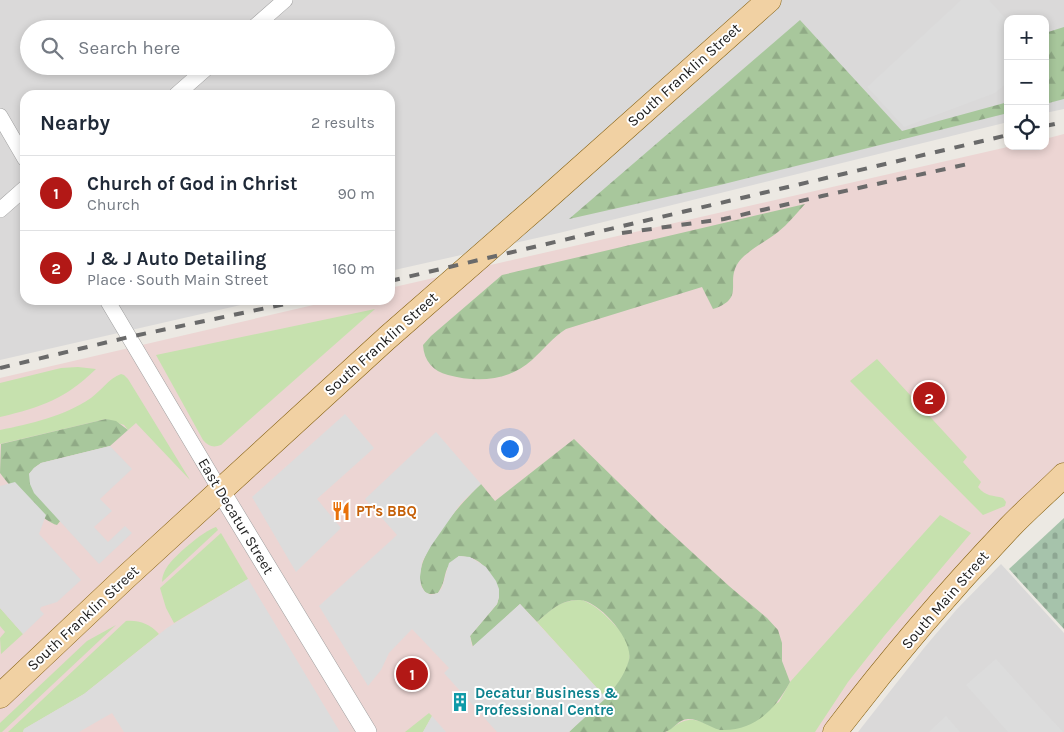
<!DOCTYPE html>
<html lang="en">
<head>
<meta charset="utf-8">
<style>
	body { margin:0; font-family:Karla,sans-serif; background:#f6f6f7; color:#1f2937 }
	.controls { position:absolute; right:15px; top:15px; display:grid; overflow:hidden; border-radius:10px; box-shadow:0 2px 8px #0003 }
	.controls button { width:45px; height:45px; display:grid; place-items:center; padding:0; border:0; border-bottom:1px solid #e0e1e3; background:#fff; color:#1f2937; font:25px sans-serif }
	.you { position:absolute; left:509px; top:448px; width:18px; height:18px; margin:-12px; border:4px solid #fff; border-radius:50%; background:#1a73e8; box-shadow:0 0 0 8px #1a73e833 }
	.badge { display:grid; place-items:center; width:32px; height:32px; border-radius:50%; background:#b21816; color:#fff; font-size:16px; font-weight:700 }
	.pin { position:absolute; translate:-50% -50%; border:2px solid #fff; box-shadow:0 1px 5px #0006 }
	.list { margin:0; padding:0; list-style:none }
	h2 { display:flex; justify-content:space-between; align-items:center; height:65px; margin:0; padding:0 20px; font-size:21px }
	h2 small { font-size:16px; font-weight:400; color:#747a83 }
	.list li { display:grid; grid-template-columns:32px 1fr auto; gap:15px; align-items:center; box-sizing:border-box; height:75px; padding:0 20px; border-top:1px solid #e0e1e3 }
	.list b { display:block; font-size:19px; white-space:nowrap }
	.list p { margin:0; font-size:16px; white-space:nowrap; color:#747a83 }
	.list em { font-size:16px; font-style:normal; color:#747a83 }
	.icon { flex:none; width:28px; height:28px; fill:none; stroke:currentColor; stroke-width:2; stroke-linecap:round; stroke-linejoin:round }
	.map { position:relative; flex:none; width:1064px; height:732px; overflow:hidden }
	.search { position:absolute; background:#fff; box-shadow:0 2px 8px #0003; left:20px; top:20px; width:375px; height:55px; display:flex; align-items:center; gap:12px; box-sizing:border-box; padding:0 18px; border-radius:28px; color:#747a83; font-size:19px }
	.panel { position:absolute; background:#fff; box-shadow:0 2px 8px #0003; left:20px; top:90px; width:375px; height:215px; border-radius:15px }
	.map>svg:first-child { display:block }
	.residential { fill:#dad9d9; fill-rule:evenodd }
	.commercial { fill:#ecd5d3 }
	.grass { fill:#c6e1ae }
	.forest { fill:url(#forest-firs) }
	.cemetery { fill:url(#cemetery-stones) }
	.parking { fill:#dcdcdc }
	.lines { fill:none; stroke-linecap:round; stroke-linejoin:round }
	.minor-casing { stroke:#a0a0a0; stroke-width:16 }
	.tertiary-casing { stroke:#a0a0a0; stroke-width:20 }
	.primary-casing { stroke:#846010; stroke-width:25 }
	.minor { stroke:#fff; stroke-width:15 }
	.tertiary { stroke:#fff; stroke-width:19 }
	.primary { stroke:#f1d1a3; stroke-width:24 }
	.rail { stroke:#6a6a6a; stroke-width:4; stroke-dasharray:10 10; stroke-linecap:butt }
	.labels { text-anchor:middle; stroke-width:4; stroke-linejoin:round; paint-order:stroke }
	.street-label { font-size:15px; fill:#1c1c1c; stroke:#fff }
	.food-label { font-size:15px; font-weight:bold; fill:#c56008; stroke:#fff; text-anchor:start }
	.culture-label { font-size:15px; font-weight:bold; fill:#0d838f; stroke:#fff; text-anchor:start }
</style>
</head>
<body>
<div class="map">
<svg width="1064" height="732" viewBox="0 0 1064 732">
	<defs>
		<pattern id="forest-firs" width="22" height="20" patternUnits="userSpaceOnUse" patternTransform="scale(1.25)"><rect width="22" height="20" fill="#a8c79c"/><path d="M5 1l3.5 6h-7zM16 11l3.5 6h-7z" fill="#90aa86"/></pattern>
		<pattern id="cemetery-stones" width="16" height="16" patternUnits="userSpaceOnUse" patternTransform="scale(1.25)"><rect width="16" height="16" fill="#a6c3ab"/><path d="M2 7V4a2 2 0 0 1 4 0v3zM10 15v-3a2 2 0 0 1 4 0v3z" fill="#8ea793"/></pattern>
	</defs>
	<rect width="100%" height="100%" fill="#ece9e3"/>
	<g class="residential">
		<path d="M0,0H1064V109L1045,113V19H1008V122L559,233L390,271V95H25V300H263L0,360ZM29,29H386V66H29Z"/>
		<polygon points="1001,564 1064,633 1064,732 858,732 924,648 957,609"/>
	</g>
	<polygon class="commercial" points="1064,134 1064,466 829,732 0,732 0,378 335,300 390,300 390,288 1012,146 1045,146 1045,139"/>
	<g class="grass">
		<path d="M375,309L221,445C213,448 208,446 203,440L156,355Z"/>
		<path d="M877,359L967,457L963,462L981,482L978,487C986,497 993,495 1003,498L1006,502L1005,506L983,515L850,381Z"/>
		<path d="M78,367L96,369C65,399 42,407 0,417V383L61,368Z"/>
		<path d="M121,374L124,375L128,379L190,480L136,423L128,430L124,425L106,419L0,444V430C30,424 65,416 91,398C101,391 109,378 121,374Z"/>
		<path d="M940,515L971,533L885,635L848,682L815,732H666C691,713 694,719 721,730L779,702L790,682Z"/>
		<path d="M216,527L218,530L162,582C162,576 164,572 167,567C174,556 203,531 216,527Z"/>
		<polygon points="221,533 248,579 174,623 166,608 160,588"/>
		<path d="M582,600C595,605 602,612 612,622C616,627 622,632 625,637C639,659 620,682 606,698L537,622C553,608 560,600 582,600Z"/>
		<polygon points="0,608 23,634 1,654 0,638 5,632 0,626"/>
		<path d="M126,621C139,620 150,624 159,634L84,694L24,729L23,732H8Z"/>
		<polygon points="116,625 2,732 0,732 0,723 87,641"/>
		<polygon points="429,713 432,716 423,732 405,732"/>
	</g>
	<g class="forest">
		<polygon points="800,20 902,131 1008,102 1008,113 720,185 569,219"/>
		<polygon points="1064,27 1064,99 1045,104 1045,92 1049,91 1045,71 1045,33"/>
		<path d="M805,204C796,214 788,224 778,232C766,242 747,250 738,263C725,283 746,298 713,309L702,287L566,329C553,337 544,349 532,360C509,381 477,383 448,375C433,371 424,361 423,345L431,336L502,275Z"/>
		<path d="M106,419L116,421L128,430L110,446L41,463L34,468L29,474L61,520L57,525C41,521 10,487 0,473L1,444Z"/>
		<path d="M574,439L659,522L729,586L767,618L778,630L782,643V661L790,682C776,708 755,732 720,730C709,727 700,719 688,719C679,719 673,730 665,732C657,732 646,732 638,732C615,732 592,732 569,732C590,709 620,692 629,660C634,640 599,601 580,600C561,599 550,611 537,622L520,604L473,647L470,636L497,604L499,597C490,576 487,557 459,556C440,569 449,577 438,593C431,595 425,595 422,587C409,559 462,502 481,484L495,501Z"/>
	</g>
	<polygon class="cemetery" points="1064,518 1064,629 1009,569"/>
	<g class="parking">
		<polygon points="961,0 989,0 1008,21 1008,82 995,93 904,127 867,87"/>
		<polygon points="345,414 374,448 317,499 341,528 296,572 252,497"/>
		<polygon points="436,432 481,484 461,503 431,546 422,562 420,577 421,586 425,592 431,595 438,593 442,588 449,563 459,556 470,557 486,567 496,581 499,589 499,597 497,604 470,636 472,647 520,604 606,698 569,732 497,732 444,673 449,668 412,629 389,653 381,670 368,686 319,606 397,535 365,499"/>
		<polygon points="110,446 132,469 100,499 112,511 94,527 108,542 125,526 132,533 99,564 34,493 30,484 29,474 34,468 41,463"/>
		<polygon points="15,482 46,515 39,534 81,580 57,602 41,607 40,610 44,614 23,634 0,608 0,486"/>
		<polygon points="248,579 340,732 124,732 112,713 79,732 23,732 24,729 84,694 167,628"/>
		<polygon points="996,659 1034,701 1063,732 1008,732 966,685"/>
		<polygon points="432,716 446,732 423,732"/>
		<polygon points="946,716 960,732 929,732 931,730"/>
	</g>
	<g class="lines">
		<g class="minor-casing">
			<g id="minor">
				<polyline points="252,29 285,0"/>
				<polyline points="176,95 209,66"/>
				<polyline points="0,116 25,159"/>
				<polyline points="0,210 25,188"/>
				<polyline points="107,300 220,490"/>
			</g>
		</g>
		<g class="tertiary-casing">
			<polyline id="tertiary" points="220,490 367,732"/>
		</g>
		<g class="primary-casing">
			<g id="primary">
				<polyline points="0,696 126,577 387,338 538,206 769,0"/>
				<path d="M835,732C889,661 947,593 1009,528C1026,510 1046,493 1064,475"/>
			</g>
		</g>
		<use href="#minor" class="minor"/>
		<use href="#tertiary" class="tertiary"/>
		<use href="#primary" class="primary"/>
		<g class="rail">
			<polyline points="1045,126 1064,122"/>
			<polyline points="622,233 724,219 822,196 968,164"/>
			<polyline points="390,281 1008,135"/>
			<polyline points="0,368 129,337 304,300"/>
		</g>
	</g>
	<defs>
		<g id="restaurant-bare" transform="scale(1.5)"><path d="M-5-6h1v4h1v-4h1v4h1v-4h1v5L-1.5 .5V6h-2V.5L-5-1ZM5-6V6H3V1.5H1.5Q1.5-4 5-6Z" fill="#e8710a" stroke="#fff" stroke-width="2.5" paint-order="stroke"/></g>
		<g id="building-bare" transform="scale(1.5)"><path d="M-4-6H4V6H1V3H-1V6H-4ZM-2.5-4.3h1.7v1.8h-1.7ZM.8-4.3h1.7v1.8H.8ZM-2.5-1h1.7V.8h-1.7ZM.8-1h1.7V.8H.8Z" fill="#0f9aa8" stroke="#fff" stroke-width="2.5" paint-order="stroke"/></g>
	</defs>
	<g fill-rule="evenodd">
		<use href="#restaurant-bare" x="341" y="511"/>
		<use href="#building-bare" x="460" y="702"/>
	</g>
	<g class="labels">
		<g class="street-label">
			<text transform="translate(684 75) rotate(-42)" y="5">South Franklin Street</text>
			<text transform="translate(381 344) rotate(-42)" y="5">South Franklin Street</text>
			<text transform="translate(236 516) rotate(59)" y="5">East Decatur Street</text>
			<text transform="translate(945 600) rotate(-49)" y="5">South Main Street</text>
			<text transform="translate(83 618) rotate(-43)" y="5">South Franklin Street</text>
		</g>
		<g class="food-label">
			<text x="356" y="516">PT's BBQ</text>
		</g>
		<g class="culture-label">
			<text x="475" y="698">Decatur Business &amp;<tspan x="475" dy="17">Professional Centre</tspan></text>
		</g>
	</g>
</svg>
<div class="controls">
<button>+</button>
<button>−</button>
<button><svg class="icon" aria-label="locate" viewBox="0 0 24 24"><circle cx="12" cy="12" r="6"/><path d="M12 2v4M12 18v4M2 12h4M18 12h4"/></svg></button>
</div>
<div class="you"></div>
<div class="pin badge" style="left:412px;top:674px">1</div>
<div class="pin badge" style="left:929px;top:398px">2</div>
<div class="search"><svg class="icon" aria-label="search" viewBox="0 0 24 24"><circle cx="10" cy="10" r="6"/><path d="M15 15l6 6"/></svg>Search here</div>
<section class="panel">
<h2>Nearby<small>2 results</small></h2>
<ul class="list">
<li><span class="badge">1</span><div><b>Church of God in Christ</b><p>Church</p></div><em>90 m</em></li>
<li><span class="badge">2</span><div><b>J &amp; J Auto Detailing</b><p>Place · South Main Street</p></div><em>160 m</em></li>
</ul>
</section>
</div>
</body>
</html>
